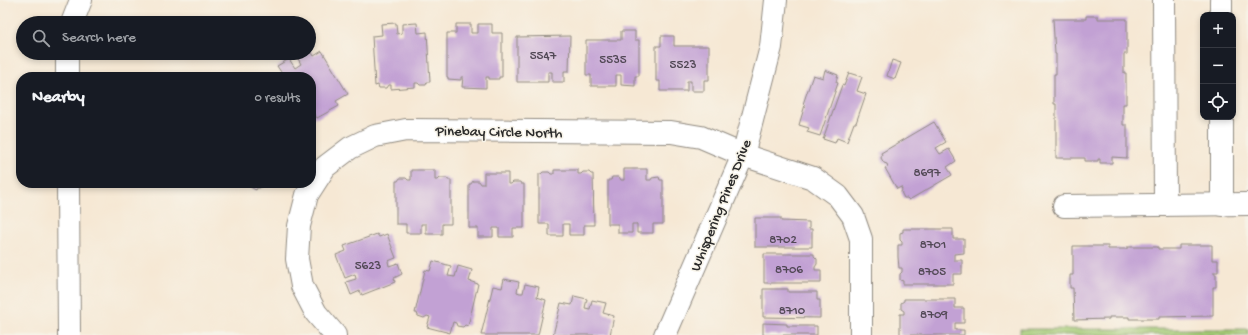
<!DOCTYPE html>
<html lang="en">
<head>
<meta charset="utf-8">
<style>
	body { margin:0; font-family:"Gochi Hand",sans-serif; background:#20242c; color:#f1f3f6 }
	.controls { position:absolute; right:12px; top:12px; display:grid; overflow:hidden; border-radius:8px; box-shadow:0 2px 6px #0003 }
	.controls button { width:36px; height:36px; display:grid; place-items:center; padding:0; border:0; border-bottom:1px solid #363941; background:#171b24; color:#f1f3f6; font:20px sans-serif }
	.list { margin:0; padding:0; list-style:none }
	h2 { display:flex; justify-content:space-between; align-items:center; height:52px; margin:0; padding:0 16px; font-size:17px }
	h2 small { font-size:13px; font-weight:400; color:#9ea1a6 }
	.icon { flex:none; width:22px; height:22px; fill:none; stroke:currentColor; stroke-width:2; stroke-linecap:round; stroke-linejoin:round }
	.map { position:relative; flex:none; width:1248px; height:335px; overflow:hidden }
	.search { position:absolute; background:#171b24; box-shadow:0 2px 6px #0003; left:16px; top:16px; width:300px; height:44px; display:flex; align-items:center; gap:10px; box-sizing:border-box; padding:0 14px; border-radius:22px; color:#9ea1a6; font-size:15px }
	.panel { position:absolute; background:#171b24; box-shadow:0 2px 6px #0003; left:16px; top:72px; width:300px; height:116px; border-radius:16px }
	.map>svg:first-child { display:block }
	.green { fill:#a3c973; stroke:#677a4f }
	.building { fill:#c2a1d4 }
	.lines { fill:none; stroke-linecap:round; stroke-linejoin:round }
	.minor-casing { stroke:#908a80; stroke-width:24 }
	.minor { stroke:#fff; stroke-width:22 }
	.labels { text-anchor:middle; stroke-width:3; stroke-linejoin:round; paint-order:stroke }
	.number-label { font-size:13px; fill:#514855 }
	.street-label { font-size:15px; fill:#2b2b2b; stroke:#f7f3e8 }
</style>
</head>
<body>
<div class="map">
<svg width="1248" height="335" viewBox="0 0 1248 335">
	<rect width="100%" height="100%" fill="#f7f3e8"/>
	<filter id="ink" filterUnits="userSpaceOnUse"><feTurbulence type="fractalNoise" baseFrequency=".025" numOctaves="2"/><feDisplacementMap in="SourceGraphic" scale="8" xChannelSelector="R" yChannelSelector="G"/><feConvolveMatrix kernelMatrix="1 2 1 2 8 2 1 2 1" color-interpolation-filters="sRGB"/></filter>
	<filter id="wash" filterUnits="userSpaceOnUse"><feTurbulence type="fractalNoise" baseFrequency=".012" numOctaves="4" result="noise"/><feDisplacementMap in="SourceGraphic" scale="16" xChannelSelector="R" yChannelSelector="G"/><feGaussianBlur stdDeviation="0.9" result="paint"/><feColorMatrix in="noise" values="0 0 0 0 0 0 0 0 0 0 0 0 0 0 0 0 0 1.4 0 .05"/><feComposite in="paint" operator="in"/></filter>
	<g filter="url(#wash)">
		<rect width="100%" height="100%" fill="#f6e8d4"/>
		<rect class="green" x="1020" y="329" width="228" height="6"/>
		<g id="blocks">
			<g class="building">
				<polygon points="1086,16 1098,16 1098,19 1127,19 1127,54 1124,54 1124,73 1126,73 1126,104 1123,104 1123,125 1127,125 1127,158 1112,157 1112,163 1100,163 1100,159 1098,159 1098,161 1085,161 1085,158 1056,158 1056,104 1054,104 1054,74 1056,74 1056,54 1055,54 1053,19 1086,19"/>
				<polygon points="396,23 397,34 402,33 402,24 417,23 418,33 427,32 430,82 427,82 426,85 420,85 418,83 415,83 415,87 391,89 391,85 388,85 386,88 379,88 378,85 375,86 372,36 382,35 381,24"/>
				<polygon points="456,24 471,24 471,33 478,33 478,24 492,24 492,33 502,33 502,77 499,77 499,79 489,79 489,77 486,77 486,88 462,87 463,77 461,77 461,80 448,79 448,77 447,77 447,33 456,33"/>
				<polygon points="621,31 635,31 635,40 639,40 639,76 635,76 635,86 621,85 621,75 616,75 616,86 591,86 591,75 586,75 586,40 621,40"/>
				<polygon points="570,36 569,71 564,71 564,82 552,82 552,72 548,72 548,82 517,82 517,37"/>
				<polygon points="661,36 674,36 674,46 709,46 709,80 704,80 704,91 691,91 691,81 687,81 687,91 660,91 660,81 656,81 656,46 661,46"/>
				<polygon points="309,48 314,56 322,51 348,94 336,101 339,106 317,118 314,114 315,117 311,119 311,77 280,77 283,75 277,66 289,59 295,68 301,64 296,55 299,53 309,53"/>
				<polygon points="892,60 901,63 895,79 887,76"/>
				<polygon points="825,70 838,75 836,82 838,83 820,136 807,132 809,128 799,125 805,105 803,104 813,75 823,78"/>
				<polygon points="849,73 862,77 857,91 866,94 856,123 854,123 847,142 837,138 835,143 823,139 842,85 844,86"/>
				<polygon points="934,122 946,142 936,148 940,154 949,149 956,161 947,167 952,175 909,200 907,198 904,198 901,192 902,190 901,187 897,189 885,168 888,167 887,164 884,163 881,158 882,155 881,153"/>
				<polygon points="624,169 647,169 647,180 651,180 652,178 659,177 660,180 663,180 663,224 653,224 653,233 637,233 637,224 632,224 632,233 618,233 618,224 608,224 608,180 611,180 612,177 619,177 621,180 624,180"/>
				<polygon points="411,170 435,170 435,180 438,180 440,178 447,178 448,180 451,180 451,224 442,224 442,234 426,234 426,224 421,224 421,233 406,233 406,224 396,224 396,181 398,181 400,178 406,178 408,180 411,180"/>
				<polygon points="554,170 578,170 578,174 581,174 583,172 589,172 591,174 593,174 594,225 584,225 584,235 569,235 569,224 563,224 563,236 549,236 549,224 539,224 539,174 541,174 543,172 549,172 551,174 554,174"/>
				<polygon points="484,173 508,173 508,184 511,184 513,182 520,182 521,184 524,184 524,228 513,228 513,237 499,237 499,228 493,228 493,237 478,237 478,228 469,228 469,184 471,184 473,181 479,181 481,184 484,184"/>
				<polygon points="242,183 262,183 260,188 257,188 256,190"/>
				<polygon points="755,218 781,218 781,221 809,222 809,229 812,229 812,247 755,247"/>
				<polygon points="903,229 953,229 953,239 964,239 964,253 954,254 954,260 962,260 962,274 953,274 953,284 903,284 903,281 900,280 900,274 902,272 902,268 899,268 898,257 898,245 902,245 902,242 900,240 900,233 903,232"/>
				<polygon points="377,234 379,237 387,234 396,258 388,261 389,266 398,263 402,274 394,278 395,282 362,295 360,291 351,295 346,282 356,279 355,274 345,278 336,255 346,251 344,246"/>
				<polygon points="1179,245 1212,245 1212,260 1218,260 1218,272 1214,272 1214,274 1216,274 1216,287 1213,287 1213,316 1159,317 1159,319 1129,319 1129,317 1109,317 1109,319 1074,320 1073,288 1070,288 1070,275 1073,275 1073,246 1108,246 1108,249 1127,249 1127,247 1158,247 1158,249 1179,249"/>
				<polygon points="764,254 814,254 814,256 817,259 817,264 815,267 815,270 821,270 821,283 764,283"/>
				<polygon points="433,261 451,266 448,276 455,277 458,266 472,270 469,281 478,284 468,326 465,325 463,327 457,326 456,323 453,322 450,333 427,327 430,317 427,316 424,318 418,316 417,313 415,313 425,270 430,271"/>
				<polygon points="504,279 519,282 517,292 520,293 523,293 525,284 539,287 537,297 546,300 538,335 481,335 493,286 502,288"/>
				<polygon points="763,289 788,289 788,292 817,292 817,300 820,300 820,318 763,317"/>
				<polygon points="574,296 587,299 585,308 590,309 592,300 606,303 603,313 614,316 610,335 553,335 561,303 572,305"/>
				<polygon points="904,299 955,299 955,308 964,308 964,323 955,323 955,330 964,330 964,335 900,335 900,314 904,314 904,311 901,309 901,303 904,301"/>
				<polygon points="763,323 787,324 787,326 817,326 817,335 763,335"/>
			</g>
		</g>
	</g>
	<g filter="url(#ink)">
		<use href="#blocks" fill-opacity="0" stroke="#908a80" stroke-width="1"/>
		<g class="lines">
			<g class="minor-casing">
				<g id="minor">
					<polyline points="1164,0 1165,205"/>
					<polyline points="1221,0 1221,15"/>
					<polyline points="72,23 81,0"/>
					<polyline points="67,77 67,53"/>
					<polyline points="1222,117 1222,205"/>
					<polyline points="68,183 69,335"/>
					<polyline points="1064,206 1248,204"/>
					<polyline points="335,335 316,313 302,286 297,259 299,226 307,195 325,167 350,148 375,136 406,130 671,132 701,137 743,155 813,178 838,196 853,216 861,239 861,335"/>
					<polyline points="665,335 743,155 771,47 776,0"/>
				</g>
			</g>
			<use href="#minor" class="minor"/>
		</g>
	</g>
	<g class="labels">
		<g class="number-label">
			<text x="543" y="59">5547</text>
			<text x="613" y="63">5535</text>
			<text x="683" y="68">5523</text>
			<text x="927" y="176">8697</text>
			<text x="783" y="243">8702</text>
			<text x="933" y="248">8701</text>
			<text x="368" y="269">5623</text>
			<text x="789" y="273">8706</text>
			<text x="932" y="275">8705</text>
			<text x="792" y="314">8710</text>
			<text x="934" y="318">8709</text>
		</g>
		<g class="street-label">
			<text transform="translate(499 131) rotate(1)" y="5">Pinebay Circle North</text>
			<text transform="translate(720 205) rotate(-68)" y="5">Whispering Pines Drive</text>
		</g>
	</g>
</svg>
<div class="controls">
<button>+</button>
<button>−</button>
<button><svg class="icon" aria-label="locate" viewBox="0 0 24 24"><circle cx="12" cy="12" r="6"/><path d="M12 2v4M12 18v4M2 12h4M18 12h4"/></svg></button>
</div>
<div class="search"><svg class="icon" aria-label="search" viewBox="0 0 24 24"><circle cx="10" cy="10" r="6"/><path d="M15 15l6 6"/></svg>Search here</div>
<section class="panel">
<h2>Nearby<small>0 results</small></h2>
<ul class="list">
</ul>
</section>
</div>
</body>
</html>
